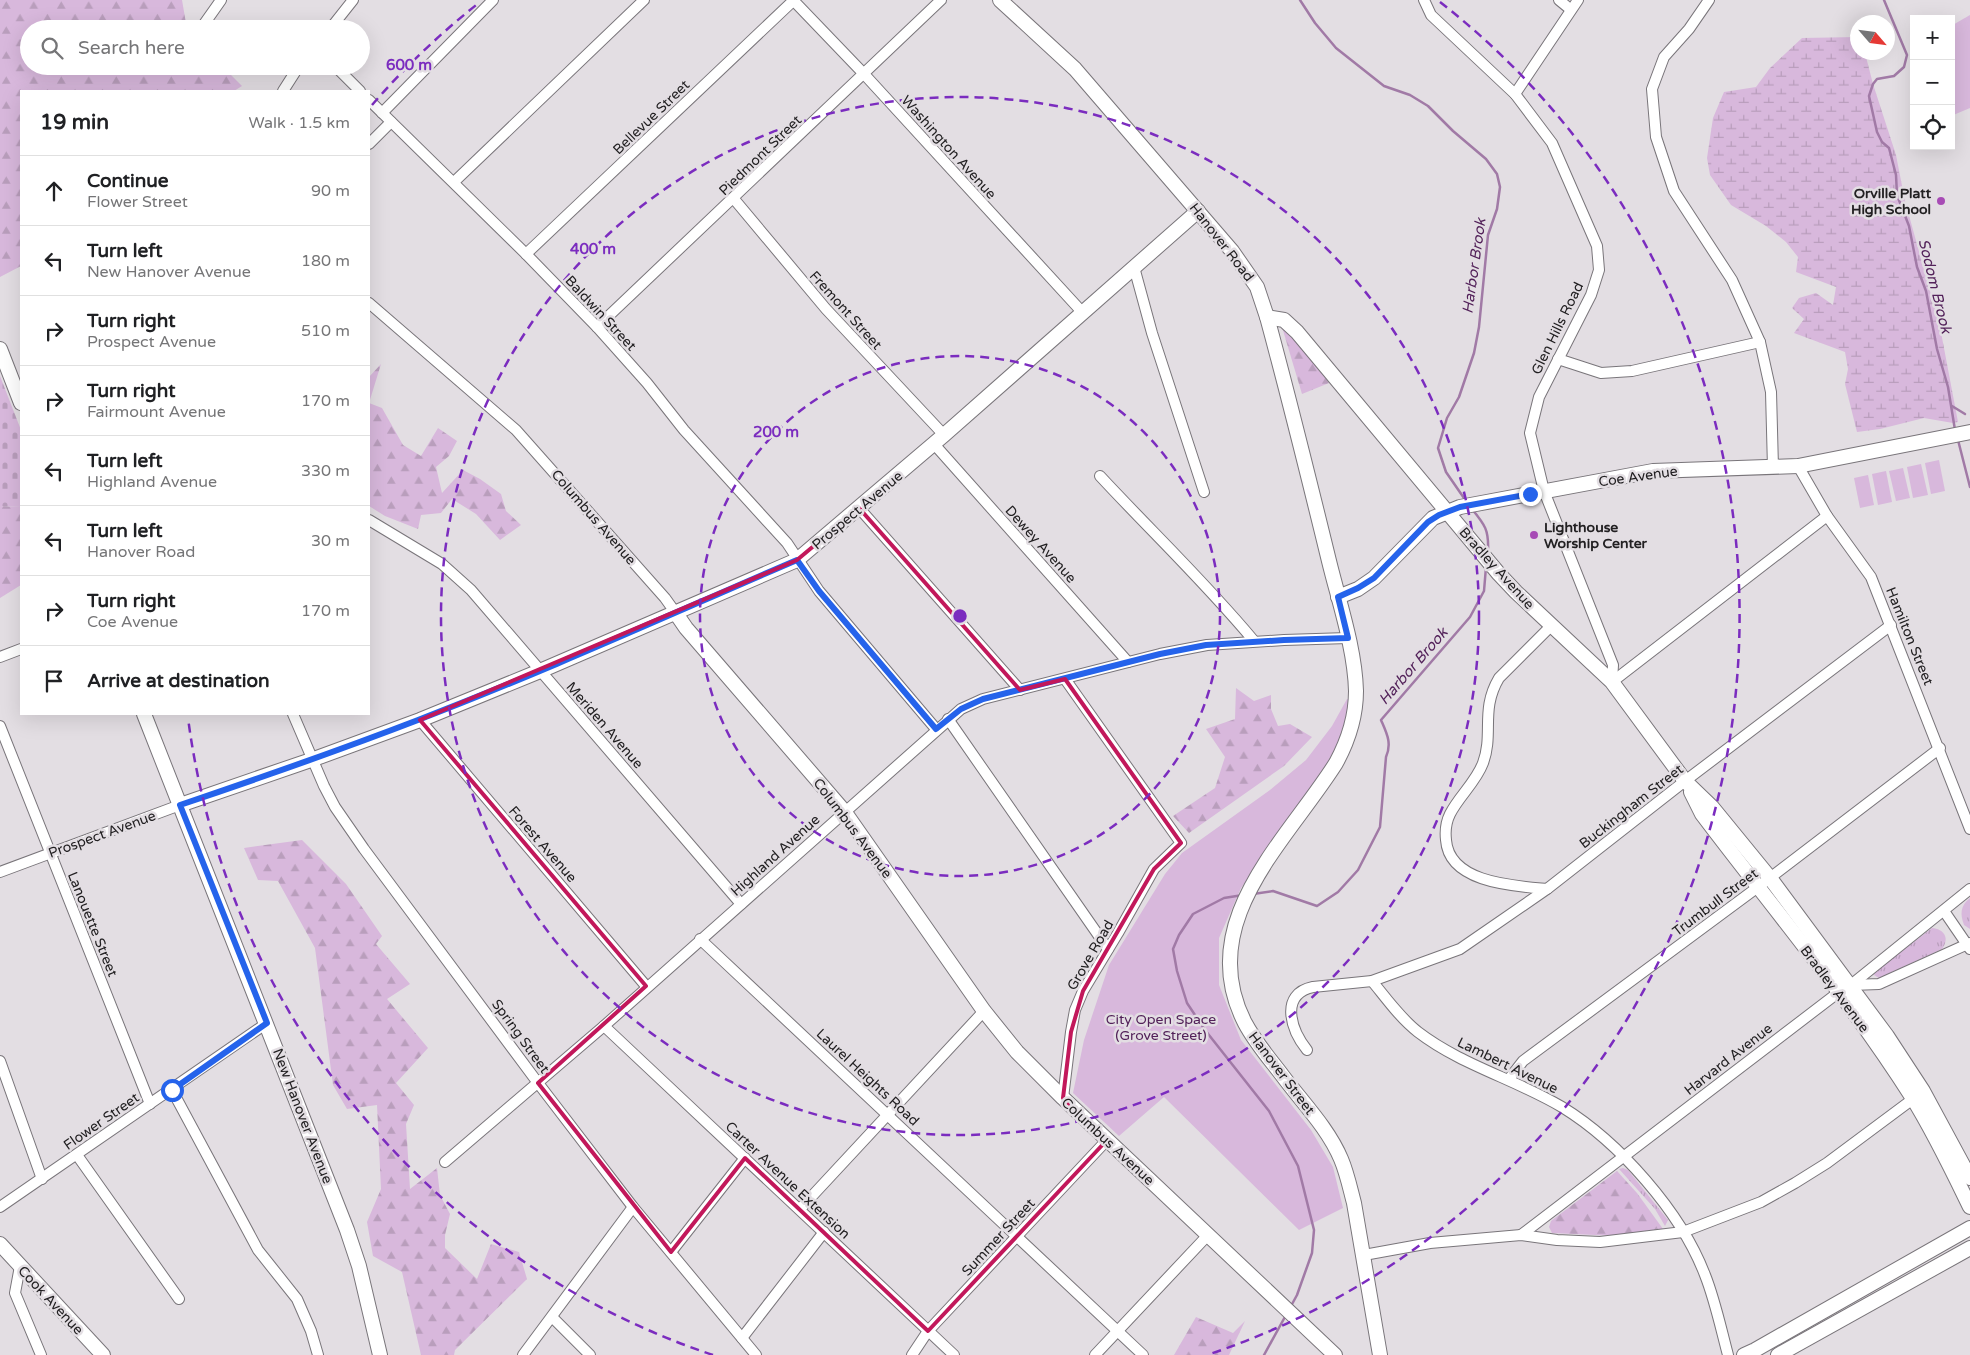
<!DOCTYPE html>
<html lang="en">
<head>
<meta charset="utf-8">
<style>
	body { margin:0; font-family:"Varela Round",sans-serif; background:#f2f2f2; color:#202124 }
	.controls { position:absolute; right:15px; top:15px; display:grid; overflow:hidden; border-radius:0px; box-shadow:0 5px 20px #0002 }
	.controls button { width:45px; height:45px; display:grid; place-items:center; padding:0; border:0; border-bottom:1px solid #e0e0e0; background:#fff; color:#202124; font:25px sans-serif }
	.compass { position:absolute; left:1850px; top:15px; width:45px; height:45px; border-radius:50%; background:#fff; box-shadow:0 5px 20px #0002; rotate:118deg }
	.stop { position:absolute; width:15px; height:15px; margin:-11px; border:4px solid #2563eb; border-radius:50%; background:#fff }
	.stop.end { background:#2563eb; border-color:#fff; box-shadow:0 1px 5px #0008 }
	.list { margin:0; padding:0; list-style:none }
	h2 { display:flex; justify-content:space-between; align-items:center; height:65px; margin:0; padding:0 20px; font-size:21px }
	h2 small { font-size:16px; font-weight:400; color:#757577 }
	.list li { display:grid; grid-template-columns:32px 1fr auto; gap:15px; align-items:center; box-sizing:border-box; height:70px; padding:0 20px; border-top:1px solid #e0e0e0 }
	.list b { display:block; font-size:19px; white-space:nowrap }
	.list p { margin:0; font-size:16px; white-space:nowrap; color:#757577 }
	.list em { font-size:16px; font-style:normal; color:#757577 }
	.icon { flex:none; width:28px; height:28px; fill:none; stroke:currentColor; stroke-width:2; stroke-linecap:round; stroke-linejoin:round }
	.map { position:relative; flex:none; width:1970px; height:1355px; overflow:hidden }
	.search { position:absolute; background:#fff; box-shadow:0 5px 20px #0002; left:20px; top:20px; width:350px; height:55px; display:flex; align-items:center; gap:12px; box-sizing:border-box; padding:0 18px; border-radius:28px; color:#757577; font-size:19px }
	.panel { position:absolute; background:#fff; box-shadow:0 5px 20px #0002; left:20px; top:90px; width:350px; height:625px; border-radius:0px }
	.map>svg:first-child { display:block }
	.grass { fill:url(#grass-tufts) }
	.forest { fill:url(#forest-firs) }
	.wetland { fill:url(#wetland-marsh) }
	.cemetery { fill:url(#cemetery-stones) }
	.green { fill:#d8b8dc }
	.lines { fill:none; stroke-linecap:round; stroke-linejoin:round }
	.stream { stroke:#a17aa6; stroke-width:2.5 }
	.street-casing { stroke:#79757a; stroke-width:12 }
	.secondary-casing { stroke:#79757a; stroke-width:16 }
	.street { stroke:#fff; stroke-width:10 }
	.secondary { stroke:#fff; stroke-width:14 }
	.route { stroke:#2563eb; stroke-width:6 }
	.marked { fill:none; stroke:#c2185b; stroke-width:4; stroke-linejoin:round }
	.ring { fill:none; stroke:#7b2cbf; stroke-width:2.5; stroke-dasharray:9 6 }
	.poi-dot { fill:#a74bb5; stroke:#e3dee3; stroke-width:2 }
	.labels { text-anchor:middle; stroke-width:5; stroke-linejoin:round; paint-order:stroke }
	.street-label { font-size:14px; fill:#222022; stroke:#e3dee3 }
	.poi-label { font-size:14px; font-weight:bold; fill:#222022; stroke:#e3dee3; text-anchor:end }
	.park-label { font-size:14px; fill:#522159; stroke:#e3dee3 }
	.water-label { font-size:15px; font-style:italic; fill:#53225a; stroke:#e3dee3 }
	.centre { fill:#7b2cbf; stroke:#e3dee3; stroke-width:2.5 }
	.ring-label { font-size:15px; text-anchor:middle; font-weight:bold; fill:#7b2cbf; stroke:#e3dee3; stroke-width:5; stroke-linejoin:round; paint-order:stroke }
</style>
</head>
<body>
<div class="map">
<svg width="1970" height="1355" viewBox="0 0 1970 1355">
	<defs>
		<pattern id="grass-tufts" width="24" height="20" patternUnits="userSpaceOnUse" patternTransform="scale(1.25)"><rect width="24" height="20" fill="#d8b8dc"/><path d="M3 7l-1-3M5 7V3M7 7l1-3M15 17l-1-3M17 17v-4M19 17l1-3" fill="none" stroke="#b99ebc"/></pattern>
		<pattern id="forest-firs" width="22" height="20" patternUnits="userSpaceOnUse" patternTransform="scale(1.25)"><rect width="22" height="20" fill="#d8b8dc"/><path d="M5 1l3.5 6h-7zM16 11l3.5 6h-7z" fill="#b99ebc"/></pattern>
		<pattern id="wetland-marsh" width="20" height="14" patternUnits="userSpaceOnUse" patternTransform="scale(1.25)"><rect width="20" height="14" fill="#d8b8dc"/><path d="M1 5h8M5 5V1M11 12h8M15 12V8" fill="none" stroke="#b99ebc"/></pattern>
		<pattern id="cemetery-stones" width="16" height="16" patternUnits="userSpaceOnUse" patternTransform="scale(1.25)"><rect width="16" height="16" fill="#d8b8dc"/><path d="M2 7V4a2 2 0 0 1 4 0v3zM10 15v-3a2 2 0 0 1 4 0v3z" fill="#b99ebc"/></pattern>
	</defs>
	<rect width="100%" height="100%" fill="#e3dee3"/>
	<g class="grass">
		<path d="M1970,898V929L1964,925C1960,914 1960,906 1970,898Z"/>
		<path d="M1932,928C1944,929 1950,938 1942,949L1879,978L1874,975L1875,972Z"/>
		<polygon points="1623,1168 1628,1170 1668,1220 1665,1226 1655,1209 1619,1169"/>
	</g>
	<g class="forest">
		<polygon points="0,0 182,0 187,29 29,29 29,66 222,66 242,86 234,91 21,91 21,266 0,277"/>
		<polygon points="1282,327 1307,351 1329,383 1302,394"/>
		<polygon points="381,364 369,403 382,408 403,445 421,456 438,428 457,441 449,456 436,467 442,493 463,470 480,479 501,494 506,511 521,525 500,540 476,514 452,499 441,513 421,515 418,529 385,516 369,506 369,377"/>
		<polygon points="0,506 21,507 21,585 0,598"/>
		<polygon points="1236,688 1254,701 1271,695 1271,709 1278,726 1290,724 1312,737 1284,766 1189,833 1173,816 1215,788 1225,757 1206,729 1235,719"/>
		<polygon points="302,840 346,884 382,936 376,944 410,984 387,999 428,1048 396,1083 414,1105 406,1124 410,1189 437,1168 440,1195 450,1214 445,1235 445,1248 477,1279 491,1244 519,1252 527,1279 455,1350 454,1355 421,1355 402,1272 373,1256 367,1222 381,1189 377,1105 347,1109 333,1085 315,948 278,881 258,880 244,848"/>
		<polygon points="1617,1171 1637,1193 1663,1229 1617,1236 1552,1233 1549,1227 1551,1221"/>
		<polygon points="1196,1317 1233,1333 1245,1321 1229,1355 1174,1355"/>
	</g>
	<polygon class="wetland" points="1857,37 1858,52 1865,53 1873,84 1896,155 1905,201 1940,327 1958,422 1953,423 1924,418 1880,429 1857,432 1845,384 1848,369 1845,352 1794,333 1804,319 1792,308 1799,298 1816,293 1833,305 1836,287 1796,272 1798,257 1786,242 1766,226 1731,205 1710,175 1707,158 1713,118 1724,92 1756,87 1770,68 1802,38"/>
	<polygon class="cemetery" points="0,376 21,430 21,507 0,506"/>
	<g class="green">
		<polygon points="1970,15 1970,108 1951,116 1951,26"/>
		<polygon points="1939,460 1945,491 1931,494 1925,463"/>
		<polygon points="1921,464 1928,495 1913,498 1907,467"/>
		<polygon points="1903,468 1910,498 1896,501 1889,471"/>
		<polygon points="1886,471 1892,502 1878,505 1872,474"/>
		<polygon points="1868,475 1874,505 1860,508 1854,478"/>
		<polygon points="1347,699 1353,699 1333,761 1241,888 1219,938 1219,985 1241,1040 1311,1130 1333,1167 1343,1208 1299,1230 1164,1097 1119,1136 1073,1093 1084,1040 1109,965 1165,874 1182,853 1270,790 1306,760 1332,726"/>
	</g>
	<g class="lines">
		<g class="stream">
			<polyline points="1300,0 1315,23 1336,48 1384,86 1410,95 1428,106 1453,131 1486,159 1497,174 1500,187 1497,209 1488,235 1479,327 1474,353 1459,397 1447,418 1438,448 1446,472 1466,501"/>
			<polyline points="1884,0 1907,55 1904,67 1894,76 1877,79 1873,84 1869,96 1877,132 1882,142 1889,148 1896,175 1897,195 1909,226 1917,267 1926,291 1937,349 1948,387 1955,430"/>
			<polyline points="1952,406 1965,414"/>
			<polyline points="1958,440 1970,487"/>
			<path d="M1472,509C1485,525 1489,530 1488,551"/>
			<path d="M1253,894L1273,891L1317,906L1338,892L1358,870L1380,827L1386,757C1392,743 1387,734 1381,720L1470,617L1484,591L1486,567"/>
			<polyline points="1243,895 1224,898 1193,914 1179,935 1173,949 1177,971 1187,1003 1205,1030 1269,1111 1298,1166 1314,1230 1312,1253 1297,1295 1291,1306"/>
			<polyline points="1264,1355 1286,1315"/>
		</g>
		<g class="street-casing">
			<g id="street">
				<polyline points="793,0 864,74 1083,313"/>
				<polyline points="1424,0 1431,15 1515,94 1552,143 1597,246 1599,270 1591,295 1539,397 1530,433 1544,491 1613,665 1612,682"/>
				<polyline points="1559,0 1570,9"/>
				<polyline points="1709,0 1689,29 1664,57 1652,89 1656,137 1674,191 1732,280 1760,342 1771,392 1773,468"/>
				<polyline points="202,27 221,0"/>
				<polyline points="330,29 353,0"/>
				<polyline points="335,66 360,91"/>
				<polyline points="283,91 299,66"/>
				<polyline points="1515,94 1578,0"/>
				<polyline points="369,100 526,254 597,327 647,383 684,430 787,543 819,591 936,729"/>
				<polyline points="382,113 493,0"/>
				<polyline points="369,144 391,122"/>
				<polyline points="454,182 644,0"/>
				<polyline points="734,199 826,309 944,435"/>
				<polyline points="526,254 794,0"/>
				<polyline points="1134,267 1152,333 1204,492"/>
				<polyline points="369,303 516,430 665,598 675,612"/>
				<polyline points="597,327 941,0"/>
				<polyline points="1558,359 1601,373 1632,371 1760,342"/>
				<polyline points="934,444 1128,662"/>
				<polyline points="1798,466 1827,516 1871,577 1970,829"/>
				<path d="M1100,476C1151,531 1206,583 1254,641"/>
				<polyline points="859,508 1020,690"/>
				<polyline points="369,520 442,564 471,590 741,904"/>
				<polyline points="0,657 21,649"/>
				<polyline points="1612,682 1827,516"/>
				<polyline points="293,714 324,786 335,807 364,849 538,1083 633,1207 756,1355"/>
				<polyline points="948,719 1108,949"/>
				<polyline points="420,720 646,986"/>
				<polyline points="0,726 150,1104"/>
				<polyline points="0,872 180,805"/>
				<path d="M1547,889C1514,886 1449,883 1446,840C1445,831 1446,822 1450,814C1459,796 1476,782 1483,763C1494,733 1480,710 1499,678L1551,626"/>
				<polyline points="1944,911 1970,949"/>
				<polyline points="700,939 1143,1355"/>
				<path d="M1372,981C1386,998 1400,1018 1418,1032C1461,1065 1515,1079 1562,1107C1619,1142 1681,1212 1705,1275C1715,1300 1721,1329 1728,1355"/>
				<polyline points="1851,985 1879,984 1970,943"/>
				<polyline points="604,1026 954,1355"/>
				<path d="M1307,1050C1291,1030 1279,994 1313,987L1372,981L1460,949L1547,889L1685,781L1891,625"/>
				<polyline points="0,1061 42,1179"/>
				<polyline points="1509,1079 1523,1061 1758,887 1940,748"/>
				<polyline points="172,1090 258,1250 297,1299 311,1331 318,1355"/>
				<polyline points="1063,1098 1071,1032 1075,1010 1083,991 1118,933 1154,869 1181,843 1065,679"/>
				<polyline points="77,1155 179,1299"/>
				<polyline points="445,1162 604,1026 961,709 983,699 1160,654 1207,645 1284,640 1348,638"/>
				<polyline points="0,1207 267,1023"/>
				<polyline points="800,1209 984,1011"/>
				<polyline points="1521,1235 1839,992 1851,985 1970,889"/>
				<polyline points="671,1252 745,1158"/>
				<polyline points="1364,1255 1430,1243 1521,1235 1557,1240 1600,1242 1683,1232 1761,1202 1795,1183 1827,1163 1917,1096"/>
				<polyline points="20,1266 15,1293 41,1355"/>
				<polyline points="552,1317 590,1355"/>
				<polyline points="742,1338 824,1232"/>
				<polyline points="523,1355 633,1207"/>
				<polyline points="912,1355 928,1331 1107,1140"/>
				<polyline points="1095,1355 1208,1235"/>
			</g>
		</g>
		<g class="secondary-casing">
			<g id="secondary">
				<path d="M1000,0L1075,69L1232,251L1257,287L1267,317C1289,398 1309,479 1329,561C1339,602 1355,649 1356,691C1356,717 1348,741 1336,763C1287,841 1193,922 1245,1023C1255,1042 1269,1058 1282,1075C1302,1102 1328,1128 1341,1159C1347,1173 1350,1188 1354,1203L1380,1355"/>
				<polyline points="1267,317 1284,320 1297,332 1499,574 1516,592 1612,682 1685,781 1712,807 1770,878 1887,1036 1923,1091 1970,1178"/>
				<polyline points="0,349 21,403"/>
				<polyline points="1338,597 1358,589 1374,578 1433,518 1460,507 1653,471 1798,466 1970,432"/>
				<polyline points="675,612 686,628 844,811 984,1011 1017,1052 1063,1098 1335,1355"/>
				<polyline points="144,714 347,1230 359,1266 380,1355"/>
				<path d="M1691,792L1702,814C1773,908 1849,998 1912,1097C1934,1132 1952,1170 1970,1207"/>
				<polyline points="180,805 311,760 420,720 540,671 797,560 944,435 1198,211"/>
				<polyline points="0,1244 103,1355"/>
				<polyline points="1744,1355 1755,1350 1970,1228"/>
				<polyline points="1778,1355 1970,1248"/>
			</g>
		</g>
		<use href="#street" class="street"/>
		<use href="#secondary" class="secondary"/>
	</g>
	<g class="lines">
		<path class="route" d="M172,1090L267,1023L180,805C260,778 340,750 418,720C546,671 671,614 797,560L819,591L936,729L961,709L983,699L1160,654L1206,645L1284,640L1348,638L1338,597L1358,588L1374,578L1428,522L1439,515L1460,507L1530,494"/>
	</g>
	<path class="marked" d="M859,508L1020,690L1065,679L1181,843L1154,869L1083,991L1071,1032L1063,1098L1107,1140L928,1331L745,1158L671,1252L538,1083L646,986L420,720L797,560Z"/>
	<g class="ring">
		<circle cx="960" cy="616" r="260"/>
		<circle cx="960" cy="616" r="519"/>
		<path d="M713 1355A779 779 0 0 1 188 718M372 105A779 779 0 0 1 480 2M1440 2A779 779 0 0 1 1207 1355"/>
	</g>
	<g class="poi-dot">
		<circle cx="1941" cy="201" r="5"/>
		<circle cx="1534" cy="535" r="5"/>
	</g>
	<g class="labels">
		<g class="street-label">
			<text transform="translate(651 117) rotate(-44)" y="5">Bellevue Street</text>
			<text transform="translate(949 147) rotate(48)" y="5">Washington Avenue</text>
			<text transform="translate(760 155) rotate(-44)" y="5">Piedmont Street</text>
			<text transform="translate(1222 242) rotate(52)" y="5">Hanover Road</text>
			<text transform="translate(846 310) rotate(48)" y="5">Fremont Street</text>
			<text transform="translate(601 313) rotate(47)" y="5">Baldwin Street</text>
			<text transform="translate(1557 328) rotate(-64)" y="5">Glen Hills Road</text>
			<text transform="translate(1638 476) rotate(-8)" y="5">Coe Avenue</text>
			<text transform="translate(857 510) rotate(-40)" y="5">Prospect Avenue</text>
			<text transform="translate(594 517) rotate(49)" y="5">Columbus Avenue</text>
			<text transform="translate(1041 544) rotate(48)" y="5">Dewey Avenue</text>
			<text transform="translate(1497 568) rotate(48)" y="5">Bradley Avenue</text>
			<text transform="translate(1910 636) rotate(68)" y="5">Hamilton Street</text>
			<text transform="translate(605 725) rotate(49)" y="5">Meriden Avenue</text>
			<text transform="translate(1631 806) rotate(-38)" y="5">Buckingham Street</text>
			<text transform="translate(853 828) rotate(53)" y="5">Columbus Avenue</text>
			<text transform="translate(102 834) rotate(-20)" y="5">Prospect Avenue</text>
			<text transform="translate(543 844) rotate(49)" y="5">Forest Avenue</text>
			<text transform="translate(775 855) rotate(-42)" y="5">Highland Avenue</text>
			<text transform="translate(1715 902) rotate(-37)" y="5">Trumbull Street</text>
			<text transform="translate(93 924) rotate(68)" y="5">Lanouette Street</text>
			<text transform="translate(1090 955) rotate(-60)" y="5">Grove Road</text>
			<text transform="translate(1835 989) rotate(53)" y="5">Bradley Avenue</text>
			<text transform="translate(521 1036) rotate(54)" y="5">Spring Street</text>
			<text transform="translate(1728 1059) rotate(-38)" y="5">Harvard Avenue</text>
			<text transform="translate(1508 1065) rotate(26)" y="5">Lambert Avenue</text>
			<text transform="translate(1282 1073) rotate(53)" y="5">Hanover Street</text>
			<text transform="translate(868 1077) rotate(43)" y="5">Laurel Heights Road</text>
			<text transform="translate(303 1116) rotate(69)" y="5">New Hanover Avenue</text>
			<text transform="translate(101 1121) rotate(-35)" y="5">Flower Street</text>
			<text transform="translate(1108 1141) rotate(43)" y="5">Columbus Avenue</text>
			<text transform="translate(788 1180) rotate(43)" y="5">Carter Avenue Extension</text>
			<text transform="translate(998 1237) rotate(-47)" y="5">Summer Street</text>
			<text transform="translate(51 1300) rotate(47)" y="5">Cook Avenue</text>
		</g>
		<g class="poi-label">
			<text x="1931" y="198">Orville Platt<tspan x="1931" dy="16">High School</tspan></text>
			<text x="1544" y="532" text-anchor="start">Lighthouse<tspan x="1544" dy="16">Worship Center</tspan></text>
		</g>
		<g class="park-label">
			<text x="1161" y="1024">City Open Space<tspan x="1161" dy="16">(Grove Street)</tspan></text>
		</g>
		<g class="water-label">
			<text transform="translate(1474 266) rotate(-82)" y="5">Harbor Brook</text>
			<text transform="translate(1935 286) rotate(76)" y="5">Sodom Brook</text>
			<text transform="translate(1413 666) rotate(-49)" y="5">Harbor Brook</text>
		</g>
	</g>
	<circle cx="960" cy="616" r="8" class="centre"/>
	<g class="ring-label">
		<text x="409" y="70">600 m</text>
		<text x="593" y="254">400 m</text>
		<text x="776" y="437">200 m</text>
	</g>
</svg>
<div class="controls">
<button>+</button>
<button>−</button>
<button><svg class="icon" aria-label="locate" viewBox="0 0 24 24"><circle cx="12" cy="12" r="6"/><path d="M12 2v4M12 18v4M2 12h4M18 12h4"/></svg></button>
</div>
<svg class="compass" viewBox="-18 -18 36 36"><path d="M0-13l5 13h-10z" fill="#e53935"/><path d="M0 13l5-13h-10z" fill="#757577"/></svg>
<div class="stop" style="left:172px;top:1090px"></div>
<div class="stop end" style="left:1530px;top:494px"></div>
<div class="search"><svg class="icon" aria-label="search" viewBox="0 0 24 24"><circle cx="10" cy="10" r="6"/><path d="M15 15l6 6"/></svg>Search here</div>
<section class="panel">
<h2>19 min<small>Walk · 1.5 km</small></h2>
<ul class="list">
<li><svg class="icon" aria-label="ahead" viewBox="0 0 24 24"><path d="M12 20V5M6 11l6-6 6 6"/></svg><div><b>Continue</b><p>Flower Street</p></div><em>90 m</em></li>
<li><svg class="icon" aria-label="left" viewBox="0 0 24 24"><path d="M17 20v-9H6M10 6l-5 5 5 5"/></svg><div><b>Turn left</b><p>New Hanover Avenue</p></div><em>180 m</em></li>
<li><svg class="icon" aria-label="right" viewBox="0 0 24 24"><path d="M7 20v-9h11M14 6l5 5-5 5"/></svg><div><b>Turn right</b><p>Prospect Avenue</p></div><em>510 m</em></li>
<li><svg class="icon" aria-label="right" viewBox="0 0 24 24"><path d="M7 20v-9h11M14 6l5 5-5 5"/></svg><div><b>Turn right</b><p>Fairmount Avenue</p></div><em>170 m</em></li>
<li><svg class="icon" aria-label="left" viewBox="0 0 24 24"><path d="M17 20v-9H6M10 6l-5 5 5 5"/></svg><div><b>Turn left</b><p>Highland Avenue</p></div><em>330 m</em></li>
<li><svg class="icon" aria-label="left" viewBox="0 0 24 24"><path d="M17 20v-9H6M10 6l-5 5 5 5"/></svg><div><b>Turn left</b><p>Hanover Road</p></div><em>30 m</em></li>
<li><svg class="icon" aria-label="right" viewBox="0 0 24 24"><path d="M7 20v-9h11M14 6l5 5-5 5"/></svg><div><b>Turn right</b><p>Coe Avenue</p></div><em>170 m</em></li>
<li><svg class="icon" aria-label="arrive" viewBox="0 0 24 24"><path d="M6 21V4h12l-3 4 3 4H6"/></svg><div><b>Arrive at destination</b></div></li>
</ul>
</section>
</div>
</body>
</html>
